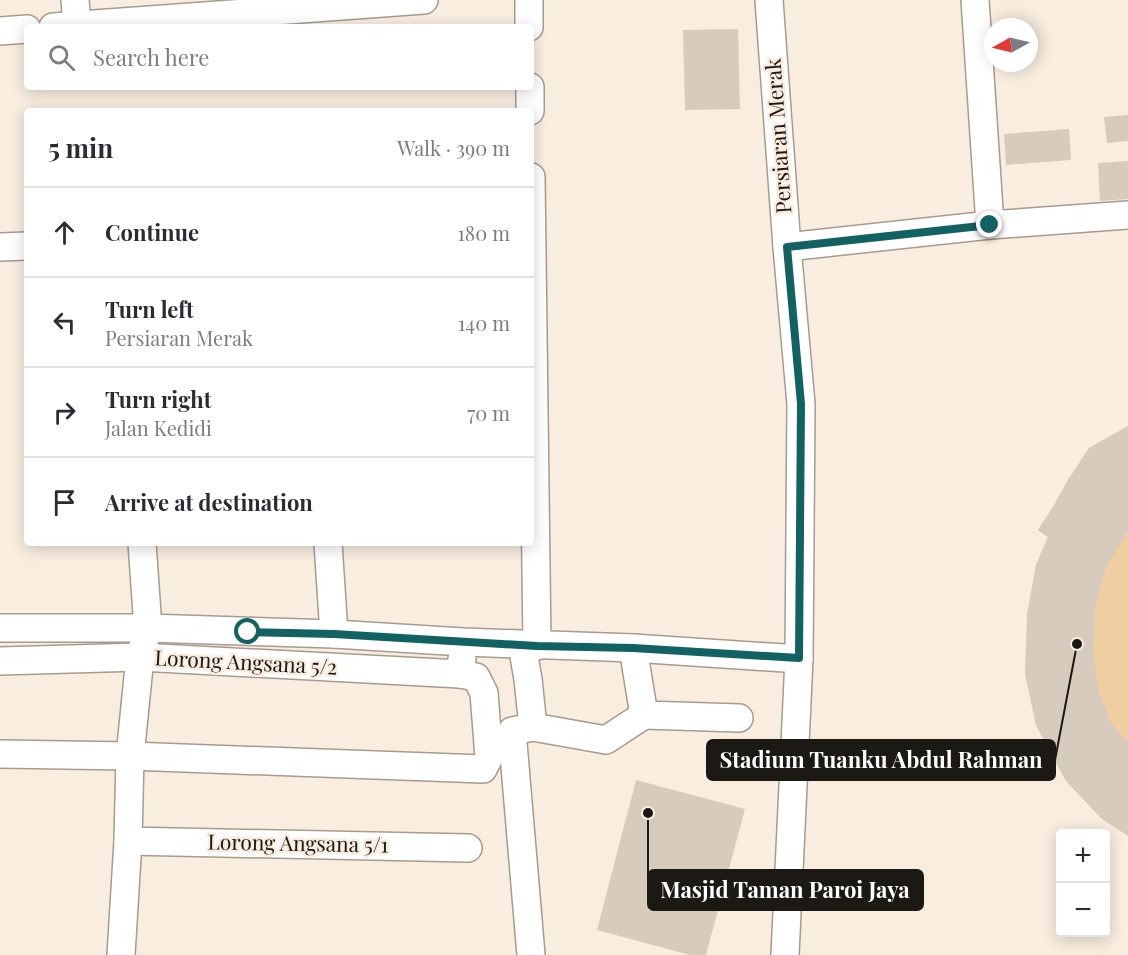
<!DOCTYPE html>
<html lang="en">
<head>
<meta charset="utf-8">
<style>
	body { margin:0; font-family:"Playfair Display",serif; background:#f7f7f7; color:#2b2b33 }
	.controls { position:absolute; right:18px; bottom:18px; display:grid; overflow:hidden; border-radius:6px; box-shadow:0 3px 15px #0003 }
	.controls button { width:54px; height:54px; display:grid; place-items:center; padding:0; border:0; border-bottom:2px solid #e1e1e2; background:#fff; color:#2b2b33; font:30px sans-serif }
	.compass { position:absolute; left:984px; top:18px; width:54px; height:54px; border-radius:50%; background:#fff; box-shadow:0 3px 15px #0003; rotate:262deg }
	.stop { position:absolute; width:18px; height:18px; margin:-14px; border:4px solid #126263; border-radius:50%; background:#fff }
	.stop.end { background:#126263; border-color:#fff; box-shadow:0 2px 6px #0008 }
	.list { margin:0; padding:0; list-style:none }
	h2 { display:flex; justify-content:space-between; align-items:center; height:78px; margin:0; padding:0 24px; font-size:26px }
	h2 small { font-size:20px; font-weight:400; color:#7c7c81 }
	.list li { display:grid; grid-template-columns:39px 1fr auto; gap:18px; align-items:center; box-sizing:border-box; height:90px; padding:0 24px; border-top:2px solid #e1e1e2 }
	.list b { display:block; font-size:22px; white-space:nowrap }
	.list p { margin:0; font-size:20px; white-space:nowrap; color:#7c7c81 }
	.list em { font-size:20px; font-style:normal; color:#7c7c81 }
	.icon { flex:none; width:33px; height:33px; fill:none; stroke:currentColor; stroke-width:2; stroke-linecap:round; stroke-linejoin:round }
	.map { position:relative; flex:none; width:1128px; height:955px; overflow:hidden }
	.search { position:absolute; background:#fff; box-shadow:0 3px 15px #0003; left:24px; top:24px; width:510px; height:66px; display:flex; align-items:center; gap:15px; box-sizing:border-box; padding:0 21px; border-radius:6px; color:#7c7c81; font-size:22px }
	.panel { position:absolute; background:#fff; box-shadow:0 3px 15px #0003; left:24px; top:108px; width:510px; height:438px; border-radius:6px }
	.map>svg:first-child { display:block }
	.green { fill:#efcea2 }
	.building { fill:#d6cbbd }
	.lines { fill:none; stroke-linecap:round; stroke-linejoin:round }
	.minor-casing { stroke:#a69b8e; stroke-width:30 }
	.minor { stroke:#fff; stroke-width:27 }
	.route { stroke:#126263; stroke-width:8 }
	.labels { text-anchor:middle; stroke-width:5; stroke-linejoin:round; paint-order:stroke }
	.street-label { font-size:21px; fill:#1c1813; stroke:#f8eddf }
	.leader { fill:none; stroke:#1c1813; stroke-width:2 }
	.callout-dot { fill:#1c1813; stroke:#f8eddf; stroke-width:2 }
	.callout { fill:#1c1813; stroke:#1c1813; stroke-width:2 }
	.callout-label { font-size:22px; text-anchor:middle; font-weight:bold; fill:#fff }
</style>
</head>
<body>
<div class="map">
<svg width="1128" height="955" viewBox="0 0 1128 955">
	<rect width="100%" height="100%" fill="#f8eddf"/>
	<polygon class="green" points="1128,426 1128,836 1101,818 1066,781 1036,725 1025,673 1036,565 1048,537 1038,530 1053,507 1068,480 1089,448"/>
	<g class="building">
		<polygon points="738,29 740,109 685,110 683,30"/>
		<polygon points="1128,115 1128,141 1107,143 1104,117"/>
		<polygon points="1069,129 1071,160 1006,165 1004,134"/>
		<polygon points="1128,161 1128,199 1100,201 1098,163"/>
		<polygon points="1128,426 1128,530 1105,570 1095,609 1093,649 1098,689 1111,723 1128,743 1128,836 1101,818 1066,781 1036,725 1025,673 1027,614 1036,565 1048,537 1038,530 1053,507 1068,480 1089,448"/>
		<polygon points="636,780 745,809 706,955 690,955 597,930"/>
	</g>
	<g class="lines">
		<g class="minor-casing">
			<g id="minor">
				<polyline points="75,0 77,25"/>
				<polyline points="529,0 529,27"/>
				<polyline points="769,0 787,247 801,404 799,659 785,955"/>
				<polyline points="975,0 990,225"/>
				<polyline points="53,27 424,0"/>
				<polyline points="0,31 27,29"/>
				<polyline points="530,87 530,111"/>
				<polyline points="531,177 537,646"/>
				<polyline points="0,247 27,246"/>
				<polyline points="787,247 990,225 1128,215"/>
				<polyline points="328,543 334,634"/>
				<polyline points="0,628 148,628 334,634 463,642 633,648 799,659"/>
				<polyline points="522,645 528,679 533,727 512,731 531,955"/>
				<polyline points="633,648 644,715 739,718"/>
				<polyline points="0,661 140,657 460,674 462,659"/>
				<polyline points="533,727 606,740 644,715"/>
				<polyline points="0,754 130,756 483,769 489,757 484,693 476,677 460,674"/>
				<polyline points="128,841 468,848"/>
				<polyline points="121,955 128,841 130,756 140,657 148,628 142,543"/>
			</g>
		</g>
		<use href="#minor" class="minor"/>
	</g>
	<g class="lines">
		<polyline class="route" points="248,632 334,634 537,646 633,648 799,658 801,404 787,247 990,225"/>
	</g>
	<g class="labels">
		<g class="street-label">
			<text transform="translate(779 136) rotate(-94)" y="7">Persiaran Merak</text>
			<text transform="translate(246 663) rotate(3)" y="7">Lorong Angsana 5/2</text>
			<text transform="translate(298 844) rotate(1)" y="7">Lorong Angsana 5/1</text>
		</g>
	</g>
	<path class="leader" d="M1077 644L1055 760M648 813L648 890"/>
	<g class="callout-dot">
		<circle cx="1077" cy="644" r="6"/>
		<circle cx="648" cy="813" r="6"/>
	</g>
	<g class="callout">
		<rect x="707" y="740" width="348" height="40" rx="6"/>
		<rect x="648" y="870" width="275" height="40" rx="6"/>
	</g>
	<g class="callout-label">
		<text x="881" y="768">Stadium Tuanku Abdul Rahman</text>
		<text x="785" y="898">Masjid Taman Paroi Jaya</text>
	</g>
</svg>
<div class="controls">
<button>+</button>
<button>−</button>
</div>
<svg class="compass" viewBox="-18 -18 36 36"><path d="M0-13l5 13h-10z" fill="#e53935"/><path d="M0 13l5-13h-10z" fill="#7c7c81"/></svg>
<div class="stop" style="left:248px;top:632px"></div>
<div class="stop end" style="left:990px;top:225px"></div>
<div class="search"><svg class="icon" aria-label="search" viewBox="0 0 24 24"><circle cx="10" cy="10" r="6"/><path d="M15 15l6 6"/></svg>Search here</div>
<section class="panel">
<h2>5 min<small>Walk · 390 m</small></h2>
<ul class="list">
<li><svg class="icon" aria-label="ahead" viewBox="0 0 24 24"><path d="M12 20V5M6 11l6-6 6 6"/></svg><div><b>Continue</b></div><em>180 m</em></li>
<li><svg class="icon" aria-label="left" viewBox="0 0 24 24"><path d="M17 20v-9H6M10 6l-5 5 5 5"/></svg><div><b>Turn left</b><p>Persiaran Merak</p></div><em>140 m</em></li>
<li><svg class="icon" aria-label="right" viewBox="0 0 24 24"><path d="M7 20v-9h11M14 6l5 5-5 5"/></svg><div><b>Turn right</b><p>Jalan Kedidi</p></div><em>70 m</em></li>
<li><svg class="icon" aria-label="arrive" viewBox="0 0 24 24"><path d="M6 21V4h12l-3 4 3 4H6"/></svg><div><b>Arrive at destination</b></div></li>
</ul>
</section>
</div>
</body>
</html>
